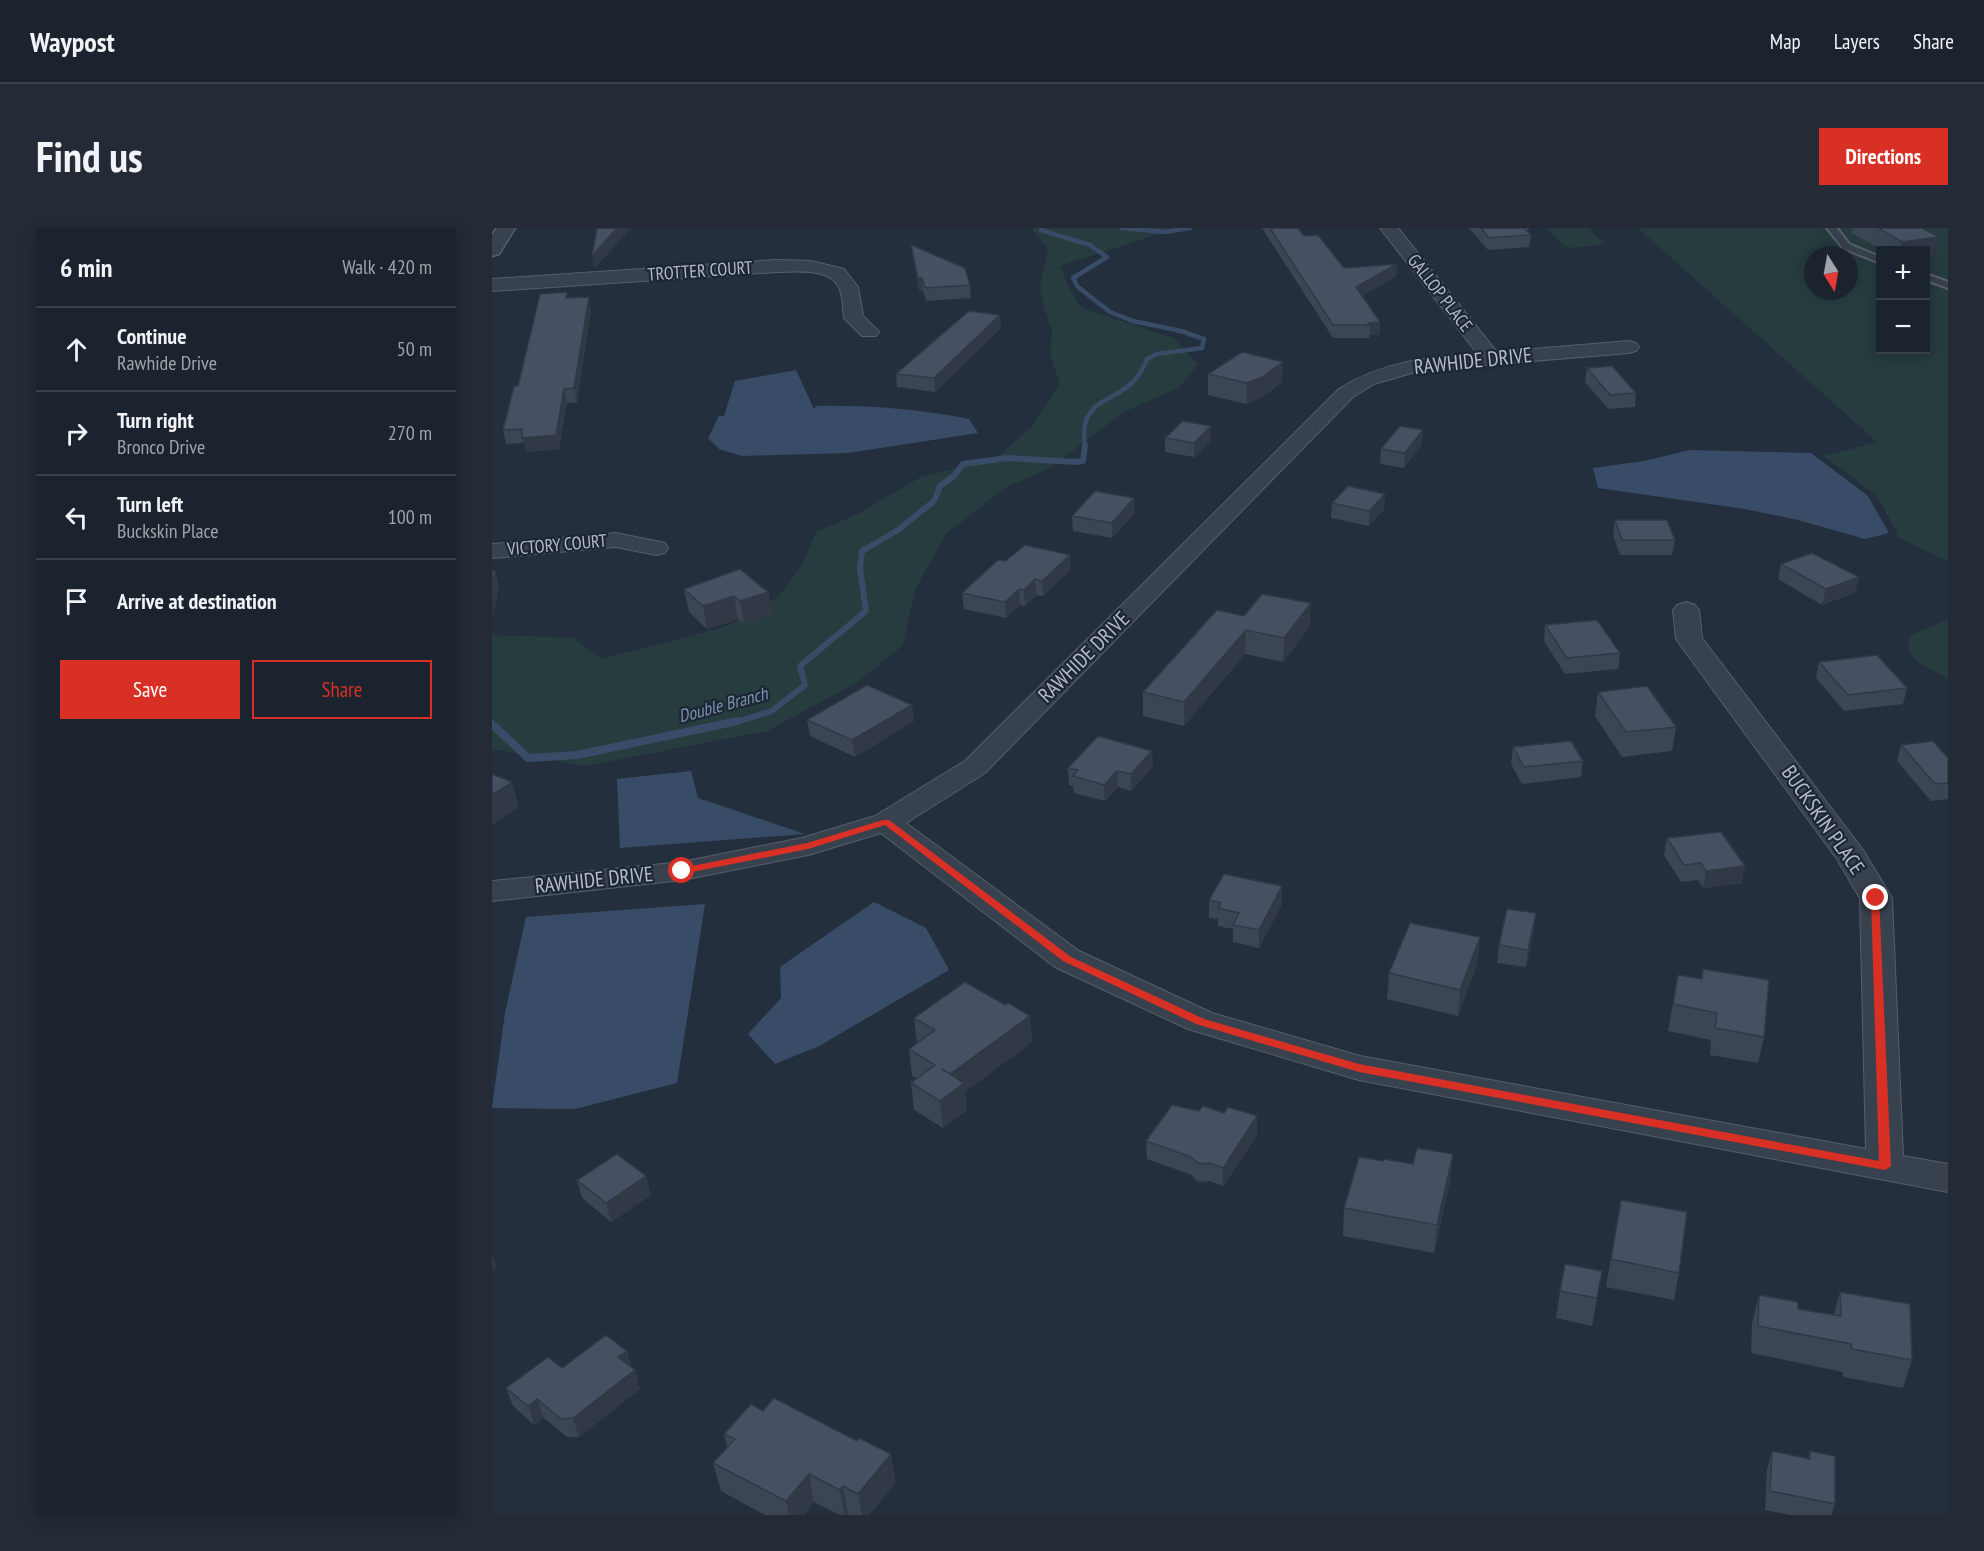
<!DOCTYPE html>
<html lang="en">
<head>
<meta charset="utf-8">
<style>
	body { margin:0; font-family:"PT Sans Narrow",sans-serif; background:#242b36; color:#f1f3f6 }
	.controls { position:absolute; right:18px; top:18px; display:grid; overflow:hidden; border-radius:0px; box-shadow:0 3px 15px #0003 }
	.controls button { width:54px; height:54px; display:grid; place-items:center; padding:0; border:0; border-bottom:2px solid #39404a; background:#1b232e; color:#f1f3f6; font:30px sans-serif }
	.compass { position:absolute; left:1312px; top:18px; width:54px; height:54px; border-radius:50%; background:#1b232e; box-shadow:0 3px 15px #0003; rotate:169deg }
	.stop { position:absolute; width:18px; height:18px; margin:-14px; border:4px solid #d93025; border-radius:50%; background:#fff }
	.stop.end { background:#d93025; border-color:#fff; box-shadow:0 2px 6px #0008 }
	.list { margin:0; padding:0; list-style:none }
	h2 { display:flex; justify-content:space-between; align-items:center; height:78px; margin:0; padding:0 24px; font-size:26px }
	h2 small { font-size:20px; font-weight:400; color:#a0a4aa }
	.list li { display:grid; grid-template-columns:39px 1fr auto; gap:18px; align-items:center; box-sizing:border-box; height:84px; padding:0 24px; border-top:2px solid #39404a }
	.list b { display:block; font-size:22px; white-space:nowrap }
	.list p { margin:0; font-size:20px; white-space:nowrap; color:#a0a4aa }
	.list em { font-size:20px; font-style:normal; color:#a0a4aa }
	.actions { display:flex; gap:12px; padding:18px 24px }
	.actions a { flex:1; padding:14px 0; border:2px solid #d93025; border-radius:0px; text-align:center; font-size:21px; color:#d93025 }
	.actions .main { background:#d93025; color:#fff }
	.icon { flex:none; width:33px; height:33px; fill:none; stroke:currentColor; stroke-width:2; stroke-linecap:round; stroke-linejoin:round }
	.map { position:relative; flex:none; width:1456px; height:1287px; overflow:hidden; border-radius:0px }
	header { display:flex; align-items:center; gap:36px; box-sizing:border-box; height:84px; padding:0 30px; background:#1b232e; border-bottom:2px solid #39404a }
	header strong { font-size:28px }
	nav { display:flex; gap:33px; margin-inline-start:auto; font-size:21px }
	.intro { display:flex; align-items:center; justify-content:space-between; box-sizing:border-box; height:144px; padding:0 36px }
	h1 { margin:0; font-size:42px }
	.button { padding:15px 27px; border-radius:0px; background:#d93025; color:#fff; font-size:21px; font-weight:700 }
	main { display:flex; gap:36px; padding:0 36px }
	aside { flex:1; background:#1b232e; border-radius:0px; box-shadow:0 3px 15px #0003 }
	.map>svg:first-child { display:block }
	.green { fill:#263c3f; fill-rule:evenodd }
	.water { fill:#394c67 }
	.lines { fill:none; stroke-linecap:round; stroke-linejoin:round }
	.stream-far2 { stroke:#394c67; stroke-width:4.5 }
	.stream-far1 { stroke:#394c67; stroke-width:6 }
	.stream { stroke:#394c67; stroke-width:8 }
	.service-casing { stroke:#565f6c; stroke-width:4 }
	.minor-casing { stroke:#565f6c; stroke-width:2 }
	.tertiary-casing { stroke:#565f6c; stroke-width:3 }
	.service { fill:#38414e; fill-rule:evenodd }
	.minor { fill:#38414e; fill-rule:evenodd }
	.tertiary { fill:#38414e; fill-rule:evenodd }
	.wall { fill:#3b4654 }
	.shaded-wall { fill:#303945 }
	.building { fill:#455162; stroke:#303945; stroke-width:1.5 }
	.route { fill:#d93025 }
	.labels { text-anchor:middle; stroke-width:4.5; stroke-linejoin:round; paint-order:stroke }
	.far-street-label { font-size:18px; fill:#b4bcc9; stroke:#1d2633 }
	.far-water-label { font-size:18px; font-style:italic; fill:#7c92b1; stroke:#1d2633 }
	.street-label { font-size:21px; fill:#b4bcc9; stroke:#1d2633 }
</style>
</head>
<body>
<header>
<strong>Waypost</strong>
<nav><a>Map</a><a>Layers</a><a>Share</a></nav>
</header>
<div class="intro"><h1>Find us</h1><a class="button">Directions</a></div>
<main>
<aside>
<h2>6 min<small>Walk · 420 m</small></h2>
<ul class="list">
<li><svg class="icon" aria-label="ahead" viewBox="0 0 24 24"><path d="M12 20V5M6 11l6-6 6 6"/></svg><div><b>Continue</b><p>Rawhide Drive</p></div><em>50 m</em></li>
<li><svg class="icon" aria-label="right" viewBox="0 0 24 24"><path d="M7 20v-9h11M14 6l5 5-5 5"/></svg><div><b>Turn right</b><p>Bronco Drive</p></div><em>270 m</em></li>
<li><svg class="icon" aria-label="left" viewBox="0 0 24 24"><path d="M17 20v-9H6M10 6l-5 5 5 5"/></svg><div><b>Turn left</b><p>Buckskin Place</p></div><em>100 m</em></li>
<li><svg class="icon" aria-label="arrive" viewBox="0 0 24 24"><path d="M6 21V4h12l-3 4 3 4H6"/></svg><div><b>Arrive at destination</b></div></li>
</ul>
<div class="actions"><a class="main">Save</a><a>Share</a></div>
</aside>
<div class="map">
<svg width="1456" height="1287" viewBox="0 0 1456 1287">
	<rect width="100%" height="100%" fill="#242f3e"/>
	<g class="green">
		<polygon points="543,0 685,0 568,38 578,62 590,80 682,110 706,137 686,160 632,184 558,240 514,259 454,306 423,362 411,417 366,454 275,503 93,538 0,521 0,407 81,410 110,431 235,398 286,369 311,336 324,304 364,287 429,249 504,231 540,198 568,156 558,126 560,103 553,84 548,59 556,20 540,2"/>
		<polygon points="1055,0 1096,0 1113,16 1082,20 1073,19"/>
		<path d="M1146,0H1456V333L1405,309L1406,305L1384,267L1332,228L1385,214ZM1388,22H1434V122H1388ZM1321,27H1357V63H1321Z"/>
		<polygon points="1456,392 1456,450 1427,435 1416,423 1418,407"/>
	</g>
	<g class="water">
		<path d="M304,142L322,181L324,178C376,177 426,181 477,191L486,205L356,225L284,227L250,228L227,221L216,210L227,188H232L243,153Z"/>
		<polygon points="1198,222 1319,225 1376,268 1397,305 1373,311 1306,292 1253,281 1106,260 1101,240 1152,233"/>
		<polygon points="199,543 206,570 313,606 128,620 125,551"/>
		<polygon points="382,674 434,700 457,742 327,818 283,836 256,806 289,770 288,739"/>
		<polygon points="213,676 185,855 83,881 0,880 13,785 34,689"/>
	</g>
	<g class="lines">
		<g class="stream-far2">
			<path d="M551,0L549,2L598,17L615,29L581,50L586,59L618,84L641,93L689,103L712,111L710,120L665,126L655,131C640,172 608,164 595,190C591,199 592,209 593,219"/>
			<polyline points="630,0 673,4 698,0"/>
		</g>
		<polyline class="stream-far1" points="241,495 280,483 313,457 308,438 374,383 368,340 370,323 406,302 442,273 448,258 462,248 471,236 516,230 584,234 591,233 593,217"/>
		<polyline class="stream" points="0,496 36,530 85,527 246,493"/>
		<g class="service-casing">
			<g id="service">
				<polygon points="1335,0 1345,0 1357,16 1388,29 1388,35 1351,20"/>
				<polygon points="1434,46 1456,54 1456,60 1434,52"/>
			</g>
		</g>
		<g class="minor-casing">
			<g id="minor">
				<path d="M888,0H906L1005,124L1137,113L1144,115L1147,119L1144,123L1137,125L930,142L882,156L861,169L493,545L414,595L587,723L720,785L868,828L1374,921L1368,670L1345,631L1184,411L1181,382L1185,377L1194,374L1203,377L1207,382L1210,410L1371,622L1400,670L1411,928L1456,936V964L867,852L696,801L563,739L389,605L316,627L190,652L0,673V653L190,634L310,610L383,588L473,533L847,161C889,134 936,129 985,125Z"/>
				<path d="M284,32L319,33L352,41L366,59L371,88L387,104L384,108H370L352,90C351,81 351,70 348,62C341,39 303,44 284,44L0,63V51Z"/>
				<polygon points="124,305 173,315 176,320 173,325 164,327 124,319 0,330 0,316"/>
			</g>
		</g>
		<g class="tertiary-casing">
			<polygon id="tertiary" points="5,0 23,0 7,26 0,28 0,7"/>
		</g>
		<use href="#service" class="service"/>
		<use href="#minor" class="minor"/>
		<use href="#tertiary" class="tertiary"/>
	</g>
	<g class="wall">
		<polygon points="770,0 806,0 812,8 852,40 905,36 904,48 870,68 888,94 888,107 878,107 877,110 841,110"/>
		<polygon points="977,0 1037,0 1036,4 1039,7 1037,19 996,22"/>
		<polygon points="1361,0 1430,0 1442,28 1434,22 1390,22 1360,5"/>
		<polygon points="419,17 478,57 479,70 434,73 431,63 427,63 421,30"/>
		<polygon points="77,70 99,82 85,174 75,175 67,221 34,224 32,215 14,216 11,202 26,158"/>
		<polygon points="508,87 509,100 443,164 405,159 404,146"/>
		<polygon points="1095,140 1144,165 1143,179 1116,181 1093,154"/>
		<polygon points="716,146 790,154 770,169 755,176 716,167"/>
		<polygon points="673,210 719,212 702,229 673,224"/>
		<polygon points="930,216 912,240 888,236 889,221"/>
		<polygon points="893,266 892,281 877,298 839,290 840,275"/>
		<polygon points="642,270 643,285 620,310 581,303 580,288"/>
		<polygon points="1123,292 1183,312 1180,327 1128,327 1121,307"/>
		<polygon points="578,327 578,342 551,368 544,367 533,378 528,377 514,390 472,381 470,365 513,333"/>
		<polygon points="1289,336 1367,349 1363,365 1330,377 1286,351"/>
		<polygon points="192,361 276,364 280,387 252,396 246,391 215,401 197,384"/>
		<polygon points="752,388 818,398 791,434 753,426 692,498 651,488 651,464"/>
		<polygon points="1053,397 1128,425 1126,441 1073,446 1052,413"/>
		<polygon points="1327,434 1415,460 1411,476 1352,483 1324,450"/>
		<polygon points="1106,464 1184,499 1180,523 1130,529 1103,488"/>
		<polygon points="315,492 422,493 363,529 318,508"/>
		<polygon points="1409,517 1456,530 1456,571 1439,573 1405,533"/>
		<polygon points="1021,519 1091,533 1089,549 1030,556 1019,536"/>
		<polygon points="661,539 639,563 626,559 613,573 582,565 581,558 577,557 576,540"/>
		<polygon points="1175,610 1250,655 1211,660 1206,652 1189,654 1172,627"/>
		<polygon points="717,672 790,676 767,720 741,714 741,701 726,698 726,691 717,690"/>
		<polygon points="1042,702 1034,739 1005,735 1007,717"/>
		<polygon points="988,709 985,736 966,788 895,771 897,745"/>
		<polygon points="1211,741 1272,809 1266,835 1218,827 1219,812 1176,803 1186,747 1209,751"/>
		<polygon points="513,777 538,788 540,814 473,864 475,882 451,900 422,882 419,855 424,850 420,848 417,821 425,815 422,790"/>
		<polygon points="765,907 731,958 717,953 709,954 703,952 700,947 655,931 654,913"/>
		<polygon points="961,926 958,954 942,1025 851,1008 852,980 891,933 921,936"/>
		<polygon points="85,952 159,967 119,994 90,970"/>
		<polygon points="1129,972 1187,1045 1182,1072 1114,1059"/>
		<polygon points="1110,1043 1100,1098 1064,1090 1068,1063"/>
		<polygon points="1348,1064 1420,1132 1411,1160 1351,1149 1351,1144 1259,1125 1260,1095 1267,1067 1306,1081 1342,1086"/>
		<polygon points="135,1123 139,1139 143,1142 148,1161 87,1209 75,1209 52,1190 42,1197 21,1178 14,1160 70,1140"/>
		<polygon points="232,1206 404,1254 377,1287 358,1287 356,1286 355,1287 348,1287 322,1274 312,1287 273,1287 229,1263 221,1235 235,1220"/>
		<polygon points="1280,1223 1316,1231 1318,1223 1343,1276 1339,1287 1298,1287 1273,1282 1275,1242"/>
	</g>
	<g class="shaded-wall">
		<polygon points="125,0 139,0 102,41 100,28"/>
		<polygon points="1447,9 1442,28 1434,29 1434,22 1408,22 1410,14"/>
		<polygon points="905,36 904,48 863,72 864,59"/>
		<polygon points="430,50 431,63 427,63 426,51"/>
		<polygon points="97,69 99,82 85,174 82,160"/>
		<polygon points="508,87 509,100 443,164 442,150"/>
		<polygon points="888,94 888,107 878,107 878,97 876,95"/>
		<polygon points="791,134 790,154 770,169 755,176 755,155"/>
		<polygon points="72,161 75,175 67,221 34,224 30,210"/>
		<polygon points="719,198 719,212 702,229 702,215"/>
		<polygon points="931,202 930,216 912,240 913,225"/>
		<polygon points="893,266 892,281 877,298 877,283"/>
		<polygon points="642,270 643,285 620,310 620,295"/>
		<polygon points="578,327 578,342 551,368 550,353"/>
		<polygon points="3,343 7,358 1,393 0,360"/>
		<polygon points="1367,349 1363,365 1330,377 1334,361"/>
		<polygon points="543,351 544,367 533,378 532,362"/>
		<polygon points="527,361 528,377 514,390 513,374"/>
		<polygon points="276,364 280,387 252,396 248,373"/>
		<polygon points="242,368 246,391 215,401 211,378"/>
		<polygon points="819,375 818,398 791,434 792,410"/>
		<polygon points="754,402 753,426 692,498 692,474"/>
		<polygon points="420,477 422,493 363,529 360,512"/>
		<polygon points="660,523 661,539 639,563 639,546"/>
		<polygon points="625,543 626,559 613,573 612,557"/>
		<polygon points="20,554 27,579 0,597 0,567"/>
		<polygon points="1253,638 1250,655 1211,660 1214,643"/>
		<polygon points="790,658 790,676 767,720 767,702"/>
		<polygon points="1044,685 1042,702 1034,739 1036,722"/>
		<polygon points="988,709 985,736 966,788 968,762"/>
		<polygon points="538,788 540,814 473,864 475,882 451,900 448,873 458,846"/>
		<polygon points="765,888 765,907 731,958 731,940"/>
		<polygon points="961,926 958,954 942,1025 945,997"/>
		<polygon points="154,948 159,967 119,994 114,975"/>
		<polygon points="0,1026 5,1040 0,1042"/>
		<polygon points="135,1123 140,1142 126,1129"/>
		<polygon points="143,1142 148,1161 87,1209 81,1190"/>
		<polygon points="45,1171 52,1190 42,1197 36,1178"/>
		<polygon points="399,1226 404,1254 377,1287 370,1287 366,1266"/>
		<polygon points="317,1246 322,1274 312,1287 297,1287 294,1273"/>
		<polygon points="351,1258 356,1286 355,1287 352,1287 348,1262"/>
	</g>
	<g class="building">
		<polygon points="105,0 125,0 100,28"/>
		<polygon points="778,0 806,0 812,8 826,7 852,40 905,36 864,59 888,94 876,95 878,97 841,97"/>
		<polygon points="989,0 1032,0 1039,7 997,10"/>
		<polygon points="1386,0 1430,0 1447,9 1410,14"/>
		<polygon points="419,17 473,40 478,57 433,60 430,50 426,51"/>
		<polygon points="75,64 74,70 97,69 82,160 72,161 64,207 30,210 30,201 11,202 22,158 26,158 48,66"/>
		<polygon points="477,83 508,87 442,150 404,146"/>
		<polygon points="750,124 791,134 770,149 755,155 716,146"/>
		<polygon points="1120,138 1144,165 1118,167 1095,140"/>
		<polygon points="691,193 719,198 702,215 673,210"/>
		<polygon points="908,198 931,202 913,225 889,221"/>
		<polygon points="856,258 893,266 877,283 840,275"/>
		<polygon points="603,263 642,270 620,295 580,288"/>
		<polygon points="1123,292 1175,292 1183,312 1130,312"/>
		<polygon points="533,317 578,327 550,353 543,351 532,362 527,361 513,374 470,365 506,332 513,333"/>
		<polygon points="1320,325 1367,349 1334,361 1289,336"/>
		<polygon points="248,341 276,364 248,373 242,368 211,378 192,361"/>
		<polygon points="0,343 3,343 0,360"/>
		<polygon points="770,366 819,375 792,410 754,402 692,474 651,464 725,382 752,388"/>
		<polygon points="1105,392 1128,425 1075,430 1053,397"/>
		<polygon points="1385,427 1415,460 1356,467 1327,434"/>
		<polygon points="375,457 420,477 360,512 315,492"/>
		<polygon points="1155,458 1184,499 1134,504 1106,464"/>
		<polygon points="606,508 660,523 639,546 625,543 612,557 581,548 586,542 576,540"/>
		<polygon points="1079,513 1091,533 1032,539 1021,519"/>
		<polygon points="1441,513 1456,530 1456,555 1443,556 1409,517"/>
		<polygon points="0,546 20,554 0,567"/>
		<polygon points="1229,604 1253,638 1214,643 1209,635 1192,637 1175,610"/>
		<polygon points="732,646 790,658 767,702 741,697 747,685 726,680 729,675 717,672"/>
		<polygon points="1015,681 1044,685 1036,722 1007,717"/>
		<polygon points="918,695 988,709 968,762 897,745"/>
		<polygon points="1211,741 1277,752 1272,809 1223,800 1225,785 1181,776 1186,747 1210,751"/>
		<polygon points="473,754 513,777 517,775 538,788 458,846 450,841 472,855 448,873 419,855 443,837 417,821 443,802 422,790"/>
		<polygon points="680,877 707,883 711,878 732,885 736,879 765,888 731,940 717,935 709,936 703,933 699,929 654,913"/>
		<polygon points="925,920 961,926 945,997 852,980 867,929 891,933 892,931 921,936"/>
		<polygon points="125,926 154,948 114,975 85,952"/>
		<polygon points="1129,972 1195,984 1187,1045 1119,1031"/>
		<polygon points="1073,1036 1110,1043 1105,1070 1068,1063"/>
		<polygon points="1348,1064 1418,1076 1420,1132 1360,1121 1359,1116 1266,1098 1267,1067 1306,1074 1306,1081 1349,1088"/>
		<polygon points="114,1107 135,1123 126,1129 143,1142 81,1190 69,1191 45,1171 36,1178 14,1160 56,1129 70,1140"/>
		<polygon points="282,1170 365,1213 367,1210 399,1226 366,1266 351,1258 348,1262 317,1246 294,1273 221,1235 243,1211 232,1206 259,1176 271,1183"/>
		<polygon points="1280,1223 1318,1231 1318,1223 1343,1228 1343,1276 1278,1263"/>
	</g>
	<polygon class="route" points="391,592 397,592 579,729 712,791 867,836 1387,933 1379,670 1387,668 1399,938 1393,942 867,844 704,796 571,733 393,597 316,621 190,646 185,643 190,640 315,615"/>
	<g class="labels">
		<g class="far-street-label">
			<text transform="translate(208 43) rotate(-4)" y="6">TROTTER COURT</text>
			<text transform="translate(948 65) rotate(52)" y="6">GALLOP PLACE</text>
			<text transform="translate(65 317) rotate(-5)" y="6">VICTORY COURT</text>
		</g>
		<g class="far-water-label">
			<text transform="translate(231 477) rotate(-15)" y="6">Double Branch</text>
		</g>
		<g class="street-label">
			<text transform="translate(981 133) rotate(-6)" y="7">RAWHIDE DRIVE</text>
			<text transform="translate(592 429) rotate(-45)" y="7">RAWHIDE DRIVE</text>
			<text transform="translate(1331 592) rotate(55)" y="7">BUCKSKIN PLACE</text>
			<text transform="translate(102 652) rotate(-6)" y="7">RAWHIDE DRIVE</text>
		</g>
	</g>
</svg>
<div class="controls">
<button>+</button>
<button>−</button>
</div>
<svg class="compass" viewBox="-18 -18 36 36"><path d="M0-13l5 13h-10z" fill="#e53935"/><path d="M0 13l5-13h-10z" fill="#a0a4aa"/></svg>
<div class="stop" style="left:190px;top:643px"></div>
<div class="stop end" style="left:1384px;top:670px"></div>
</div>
</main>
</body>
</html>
